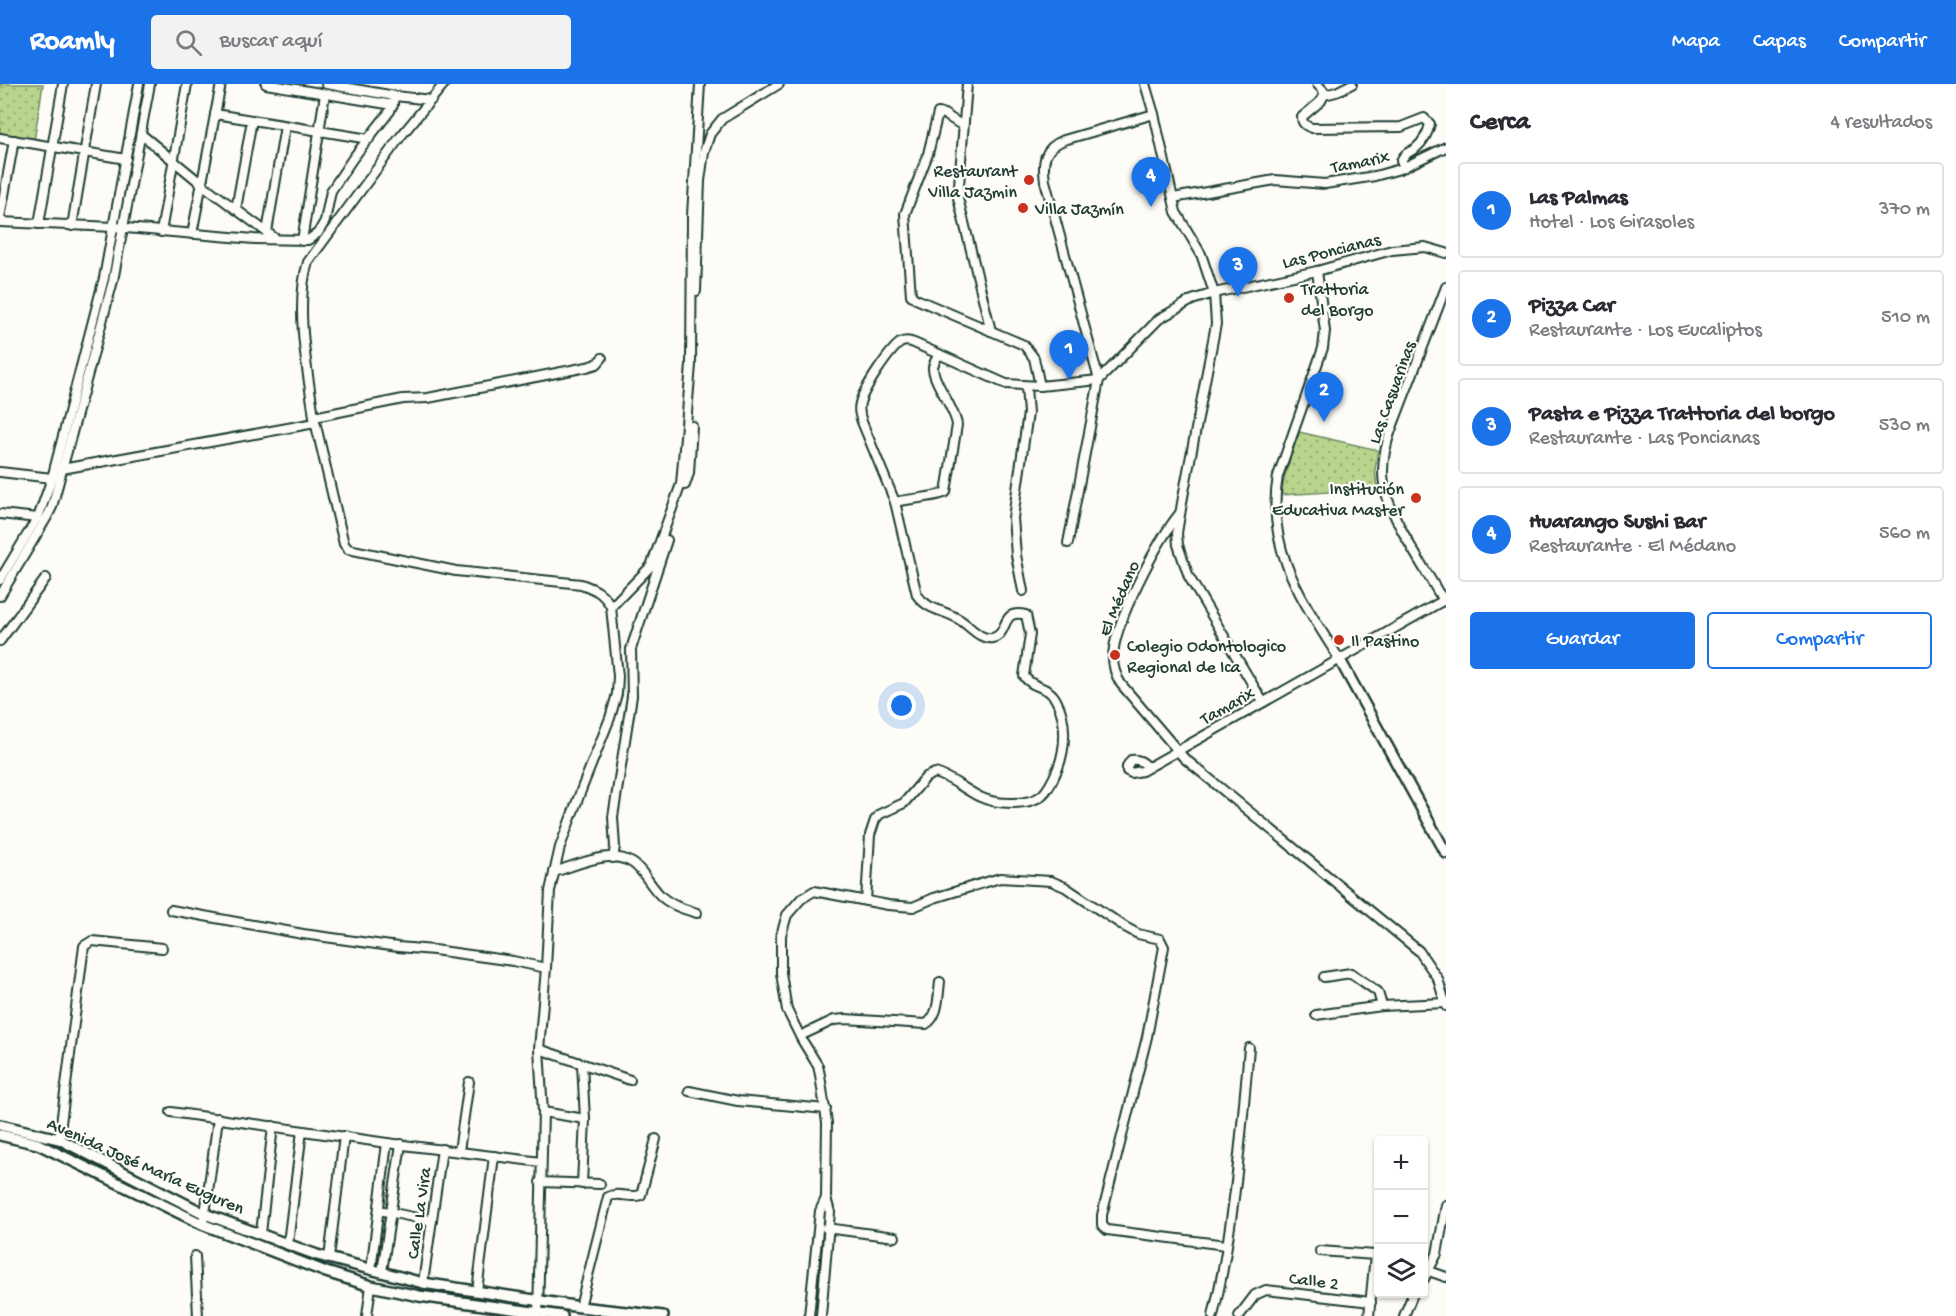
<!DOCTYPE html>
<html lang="es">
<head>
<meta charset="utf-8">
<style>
	body { margin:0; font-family:"Gochi Hand",sans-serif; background:#f2f2f3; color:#2b2b33 }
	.controls { position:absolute; right:18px; bottom:18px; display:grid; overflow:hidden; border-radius:6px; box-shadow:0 2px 4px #0004 }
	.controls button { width:54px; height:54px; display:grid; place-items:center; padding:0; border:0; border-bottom:2px solid #e1e1e2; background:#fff; color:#2b2b33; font:30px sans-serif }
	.you { position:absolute; left:902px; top:622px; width:21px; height:21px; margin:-15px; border:4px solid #fff; border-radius:50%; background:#1a73e8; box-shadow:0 0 0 9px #1a73e833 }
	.badge { display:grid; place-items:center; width:39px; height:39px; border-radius:50%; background:#1a73e8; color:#fff; font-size:20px; font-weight:700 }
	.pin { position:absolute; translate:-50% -50px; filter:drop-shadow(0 2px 3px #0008) }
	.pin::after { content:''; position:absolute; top:32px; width:21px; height:18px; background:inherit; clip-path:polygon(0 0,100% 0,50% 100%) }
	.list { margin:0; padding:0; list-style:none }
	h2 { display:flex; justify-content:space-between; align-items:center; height:78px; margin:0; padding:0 24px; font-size:26px }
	h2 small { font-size:20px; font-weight:400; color:#7c7c81 }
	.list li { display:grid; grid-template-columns:39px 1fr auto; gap:18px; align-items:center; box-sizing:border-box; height:96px; margin:0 12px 12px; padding:0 12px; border:2px solid #e1e1e2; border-radius:6px }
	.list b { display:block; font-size:22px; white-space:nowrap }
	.list p { margin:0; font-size:20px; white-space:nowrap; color:#7c7c81 }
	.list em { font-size:20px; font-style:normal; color:#7c7c81 }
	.actions { display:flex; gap:12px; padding:18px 24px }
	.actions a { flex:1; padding:14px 0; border:2px solid #1a73e8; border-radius:6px; text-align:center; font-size:21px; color:#1a73e8 }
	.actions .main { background:#1a73e8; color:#fff }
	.icon { flex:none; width:33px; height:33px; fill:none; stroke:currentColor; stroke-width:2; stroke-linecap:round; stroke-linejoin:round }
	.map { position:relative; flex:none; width:1446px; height:1232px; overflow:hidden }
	header { display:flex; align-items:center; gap:36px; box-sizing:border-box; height:84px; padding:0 30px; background:#1a73e8; color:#fff }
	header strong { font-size:28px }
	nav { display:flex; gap:33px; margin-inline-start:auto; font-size:21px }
	.search { width:420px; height:54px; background:#f2f2f3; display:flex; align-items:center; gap:15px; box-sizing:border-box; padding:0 21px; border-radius:6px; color:#7c7c81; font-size:22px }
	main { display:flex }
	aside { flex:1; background:#fff }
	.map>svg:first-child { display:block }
	.park { fill:url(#park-dots); stroke:#6c8960; stroke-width:1.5 }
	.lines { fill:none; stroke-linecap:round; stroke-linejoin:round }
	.minor-casing { stroke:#1f3d34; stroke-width:12 }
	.tertiary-casing { stroke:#1f3d34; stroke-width:14 }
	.minor { stroke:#fdfcf7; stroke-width:8 }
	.tertiary { stroke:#fdfcf7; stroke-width:9 }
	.poi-dot { fill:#c8321e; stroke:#fdfcf7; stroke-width:2 }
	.labels { text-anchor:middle; stroke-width:4.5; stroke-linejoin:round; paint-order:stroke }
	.street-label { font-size:18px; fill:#1f3d34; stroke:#fdfcf7 }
	.poi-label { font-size:18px; fill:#1f3d34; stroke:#fdfcf7; text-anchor:start }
</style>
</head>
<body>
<header>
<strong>Roamly</strong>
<div class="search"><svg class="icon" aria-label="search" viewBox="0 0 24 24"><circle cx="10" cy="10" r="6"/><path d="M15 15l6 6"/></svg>Buscar aquí</div>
<nav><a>Mapa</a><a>Capas</a><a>Compartir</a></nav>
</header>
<main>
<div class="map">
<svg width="1446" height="1232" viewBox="0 0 1446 1232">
	<defs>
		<pattern id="park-dots" width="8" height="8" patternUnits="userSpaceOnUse" patternTransform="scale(1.5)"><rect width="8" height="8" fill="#b9d58d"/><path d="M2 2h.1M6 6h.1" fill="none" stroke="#96ae74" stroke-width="1.8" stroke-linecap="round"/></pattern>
	</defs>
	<rect width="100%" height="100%" fill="#fdfcf7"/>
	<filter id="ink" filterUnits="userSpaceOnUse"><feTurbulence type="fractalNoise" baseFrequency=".0167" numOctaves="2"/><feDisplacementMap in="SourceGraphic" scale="12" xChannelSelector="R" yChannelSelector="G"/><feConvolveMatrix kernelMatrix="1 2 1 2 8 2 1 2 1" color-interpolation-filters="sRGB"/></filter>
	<g filter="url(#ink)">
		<g class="park">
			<polygon points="0,0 43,0 34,57 0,50"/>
			<polygon points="1299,348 1378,366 1375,385 1377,405 1281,411 1285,391"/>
		</g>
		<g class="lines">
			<g class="minor-casing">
				<g id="minor">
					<polyline points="266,0 393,21"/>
					<polyline points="326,0 395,12 431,16"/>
					<path d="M444,0L401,52L308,178C294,222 308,288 314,333L403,315L428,314L587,283L597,280L602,274"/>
					<polyline points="967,0 958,114 991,247"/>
					<polyline points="1145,0 1154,30 1176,128 1201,170 1214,209 1216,240 1183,413 1177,449 1178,461 1189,493 1263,618"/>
					<polyline points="1317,0 1323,6 1324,11"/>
					<path d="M1352,0L1336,8L1324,11L1321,17L1302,33C1302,40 1306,42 1312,44L1401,43L1424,34L1430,40C1428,49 1423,58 1416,64C1410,68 1404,69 1401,77L1405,83"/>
					<polyline points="215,30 369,55"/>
					<polyline points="963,42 944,30 938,29 928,70 905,130 911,211 916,215 1024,261 1034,274 1040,302"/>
					<polyline points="141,50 203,101 276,155"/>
					<polyline points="0,54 126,75"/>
					<polyline points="1173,114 1275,96 1325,100 1375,92 1400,85 1446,63"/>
					<polyline points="236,125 252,36"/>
					<polyline points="0,134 14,56"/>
					<polyline points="0,138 114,143 254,155 308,156 318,149 325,137 331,107 353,74 390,27 395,12"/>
					<polyline points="39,140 63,0"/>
					<polyline points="72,142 96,0"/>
					<polyline points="161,148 187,0"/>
					<polyline points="267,148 285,42"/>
					<polyline points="192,150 221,0"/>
					<polyline points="302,157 325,10"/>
					<path d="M1317,187L1325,247L1323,264L1278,392C1265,466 1303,517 1340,576"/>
					<path d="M1446,203L1391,346C1385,363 1381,382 1384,400C1388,430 1422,480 1438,508L1446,518"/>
					<polyline points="696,207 700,97 704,68 710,50 722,35 779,0"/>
					<path d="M314,333L344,460L348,465L456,487L581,500C595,505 604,509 611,523"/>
					<polyline points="62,385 315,339"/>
					<polyline points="0,388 52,394"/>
					<polyline points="685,401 689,389 692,342"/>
					<path d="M895,418C906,415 940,413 946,408L957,341C955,324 932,297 933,283C934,278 937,274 939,270"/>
					<path d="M1180,429C1158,456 1113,540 1113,574C1113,584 1116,592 1121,600L1184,674L1419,867L1438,895L1446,922"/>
					<polyline points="0,430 38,434"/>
					<polyline points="1068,459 1099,296 1159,235 1192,216 1214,209 1317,187 1392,166 1425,163 1446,169"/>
					<polyline points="0,496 39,431 52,394 104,194 139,0"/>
					<polyline points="1023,507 1016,471 1013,434 1028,329 1026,303"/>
					<polyline points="0,512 47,433 52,423 113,197 150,0"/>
					<polyline points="0,557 46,494"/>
					<path d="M1148,683C1143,678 1139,675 1131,676L1127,682V687L1131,689L1142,687L1446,515"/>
					<polyline points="613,774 615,763 613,733 632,612 631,565 667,456"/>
					<path d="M554,788C570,783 594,773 609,773C640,773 642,792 659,810C669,821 684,825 697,829"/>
					<path d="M866,817L870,751L875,736L880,730L904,719L926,693L935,689C951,693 965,706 980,713C990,718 1000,719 1012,719C1041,719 1047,710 1058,684C1066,663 1067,636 1056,616C1049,601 1032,605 1024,592L1030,550L1026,531C999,524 1010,551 992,554C980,556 970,542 960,536C946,526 928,527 917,511L895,418L862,338C860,332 858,326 860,319C863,306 889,267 900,259C905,256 909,257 914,259L1006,300L1040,302L1099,296L1045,97C1042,77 1044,64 1064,56L1154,30"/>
					<polyline points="171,826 303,850 398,863 434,866 513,877 546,884"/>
					<polyline points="1324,893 1351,889 1378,908 1382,922"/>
					<polyline points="1316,931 1382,922 1445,919"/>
					<path d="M800,952L834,936L845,935L926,940C939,932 938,913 940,898"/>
					<polyline points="539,965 630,996"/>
					<polyline points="582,980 585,1035 582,1100"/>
					<polyline points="689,1007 738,1017 826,1025"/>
					<polyline points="171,1028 387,1059 541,1078"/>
					<polyline points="543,1028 585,1035"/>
					<polyline points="59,1055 84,862 92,857 162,864"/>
					<polyline points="459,1067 469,998"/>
					<polyline points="540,1098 600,1100"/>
					<polyline points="379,1126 432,1137"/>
					<polyline points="202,1140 205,1130 218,1034"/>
					<polyline points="826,1144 895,1153"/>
					<polyline points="261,1149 273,1042"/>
					<polyline points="288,1159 302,1047"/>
					<polyline points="1320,1167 1375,1171 1369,1232"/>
					<polyline points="195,1172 198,1232"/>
					<polyline points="329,1174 344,1052"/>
					<polyline points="371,1186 387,1059"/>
					<polyline points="1429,1187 1446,1193"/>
					<polyline points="382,1188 401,1060"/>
					<polyline points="1424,1195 1437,1170 1446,1121"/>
					<polyline points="423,1199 442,1065"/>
					<polyline points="477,1207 494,1072"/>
					<path d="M580,1223L608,1113C618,1107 630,1115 641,1111L656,1055"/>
					<polyline points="367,1232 371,1202"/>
					<polyline points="538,1232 543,1028 539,965 546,884 550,807 560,763 582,704 610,634 617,610 618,592 611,523 651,482 681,400 691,281 692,131 700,0"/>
					<polyline points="809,1232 820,1127 826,1114"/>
					<polyline points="821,1232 830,1128 826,1114 827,1039 820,991 818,982 802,956 787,926 781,889 781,851 787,831 801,815 814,807 888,821 913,823 934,814 1000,794 1051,797 1065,803 1125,843 1138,850 1160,855 1164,863 1147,953 1102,1131 1102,1141 1107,1146 1226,1161"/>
					<path d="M1213,1232C1234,1145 1241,1053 1249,964"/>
					<polyline points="1239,1232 1255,1211 1266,1206 1371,1218"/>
					<polyline points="1404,1232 1413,1210"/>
				</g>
			</g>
			<g class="tertiary-casing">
				<g id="tertiary">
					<polyline points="1340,576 1446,769"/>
					<polyline points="0,1041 59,1055 205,1130 317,1171 423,1199 580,1223 663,1232"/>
					<polyline points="0,1051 38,1060 202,1140 326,1188 371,1202 419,1212 562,1232"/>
				</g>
			</g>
			<use href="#minor" class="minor"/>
			<use href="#tertiary" class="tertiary"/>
		</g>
	</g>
	<g class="poi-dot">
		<circle cx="1029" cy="96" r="6"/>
		<circle cx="1023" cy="124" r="6"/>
		<circle cx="1289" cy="214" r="6"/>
		<circle cx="1416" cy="414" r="6"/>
		<circle cx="1339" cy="556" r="6"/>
		<circle cx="1115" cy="571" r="6"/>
	</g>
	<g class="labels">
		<g class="street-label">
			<text transform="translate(1360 77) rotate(-11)" y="6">Tamarix</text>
			<text transform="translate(1331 166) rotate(-14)" y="6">Las Poncianas</text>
			<text transform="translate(1391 308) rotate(-70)" y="6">Las Casuarinas</text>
			<text transform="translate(1118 514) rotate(-67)" y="6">El Médano</text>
			<text transform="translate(1227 621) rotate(-29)" y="6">Tamarix</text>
			<text transform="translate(146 1081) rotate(24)" y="6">Avenida José María Euguren</text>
			<text transform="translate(418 1129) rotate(-82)" y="6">Calle La Vira</text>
			<text transform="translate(1314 1196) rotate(7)" y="6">Calle 2</text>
		</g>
		<g class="poi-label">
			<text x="1017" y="92" text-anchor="end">Restaurant<tspan x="1017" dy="21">Villa Jazmin</tspan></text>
			<text x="1035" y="130">Villa Jazmín</text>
			<text x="1301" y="210">Trattoria<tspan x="1301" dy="21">del Borgo</tspan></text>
			<text x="1404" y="410" text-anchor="end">Institución<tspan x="1404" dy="21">Educativa Master</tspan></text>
			<text x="1351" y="562">Il Pastino</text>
			<text x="1127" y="567">Colegio Odontologico<tspan x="1127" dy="21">Regional de Ica</tspan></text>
		</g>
	</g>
</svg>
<div class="controls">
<button>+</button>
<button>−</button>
<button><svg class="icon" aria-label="layers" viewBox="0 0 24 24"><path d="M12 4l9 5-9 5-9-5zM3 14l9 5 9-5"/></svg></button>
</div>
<div class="you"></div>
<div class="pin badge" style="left:1069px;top:296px">1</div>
<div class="pin badge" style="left:1324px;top:338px">2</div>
<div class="pin badge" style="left:1238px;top:213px">3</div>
<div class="pin badge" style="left:1151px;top:123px">4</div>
</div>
<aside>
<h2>Cerca<small>4 resultados</small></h2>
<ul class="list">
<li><span class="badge">1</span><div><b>Las Palmas</b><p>Hotel · Los Girasoles</p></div><em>370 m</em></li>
<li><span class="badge">2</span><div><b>Pizza Car</b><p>Restaurante · Los Eucaliptos</p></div><em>510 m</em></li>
<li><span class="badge">3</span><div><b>Pasta e Pizza Trattoria del borgo</b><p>Restaurante · Las Poncianas</p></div><em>530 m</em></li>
<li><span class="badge">4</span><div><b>Huarango Sushi Bar</b><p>Restaurante · El Médano</p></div><em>560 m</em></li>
</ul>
<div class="actions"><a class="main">Guardar</a><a>Compartir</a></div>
</aside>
</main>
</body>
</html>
